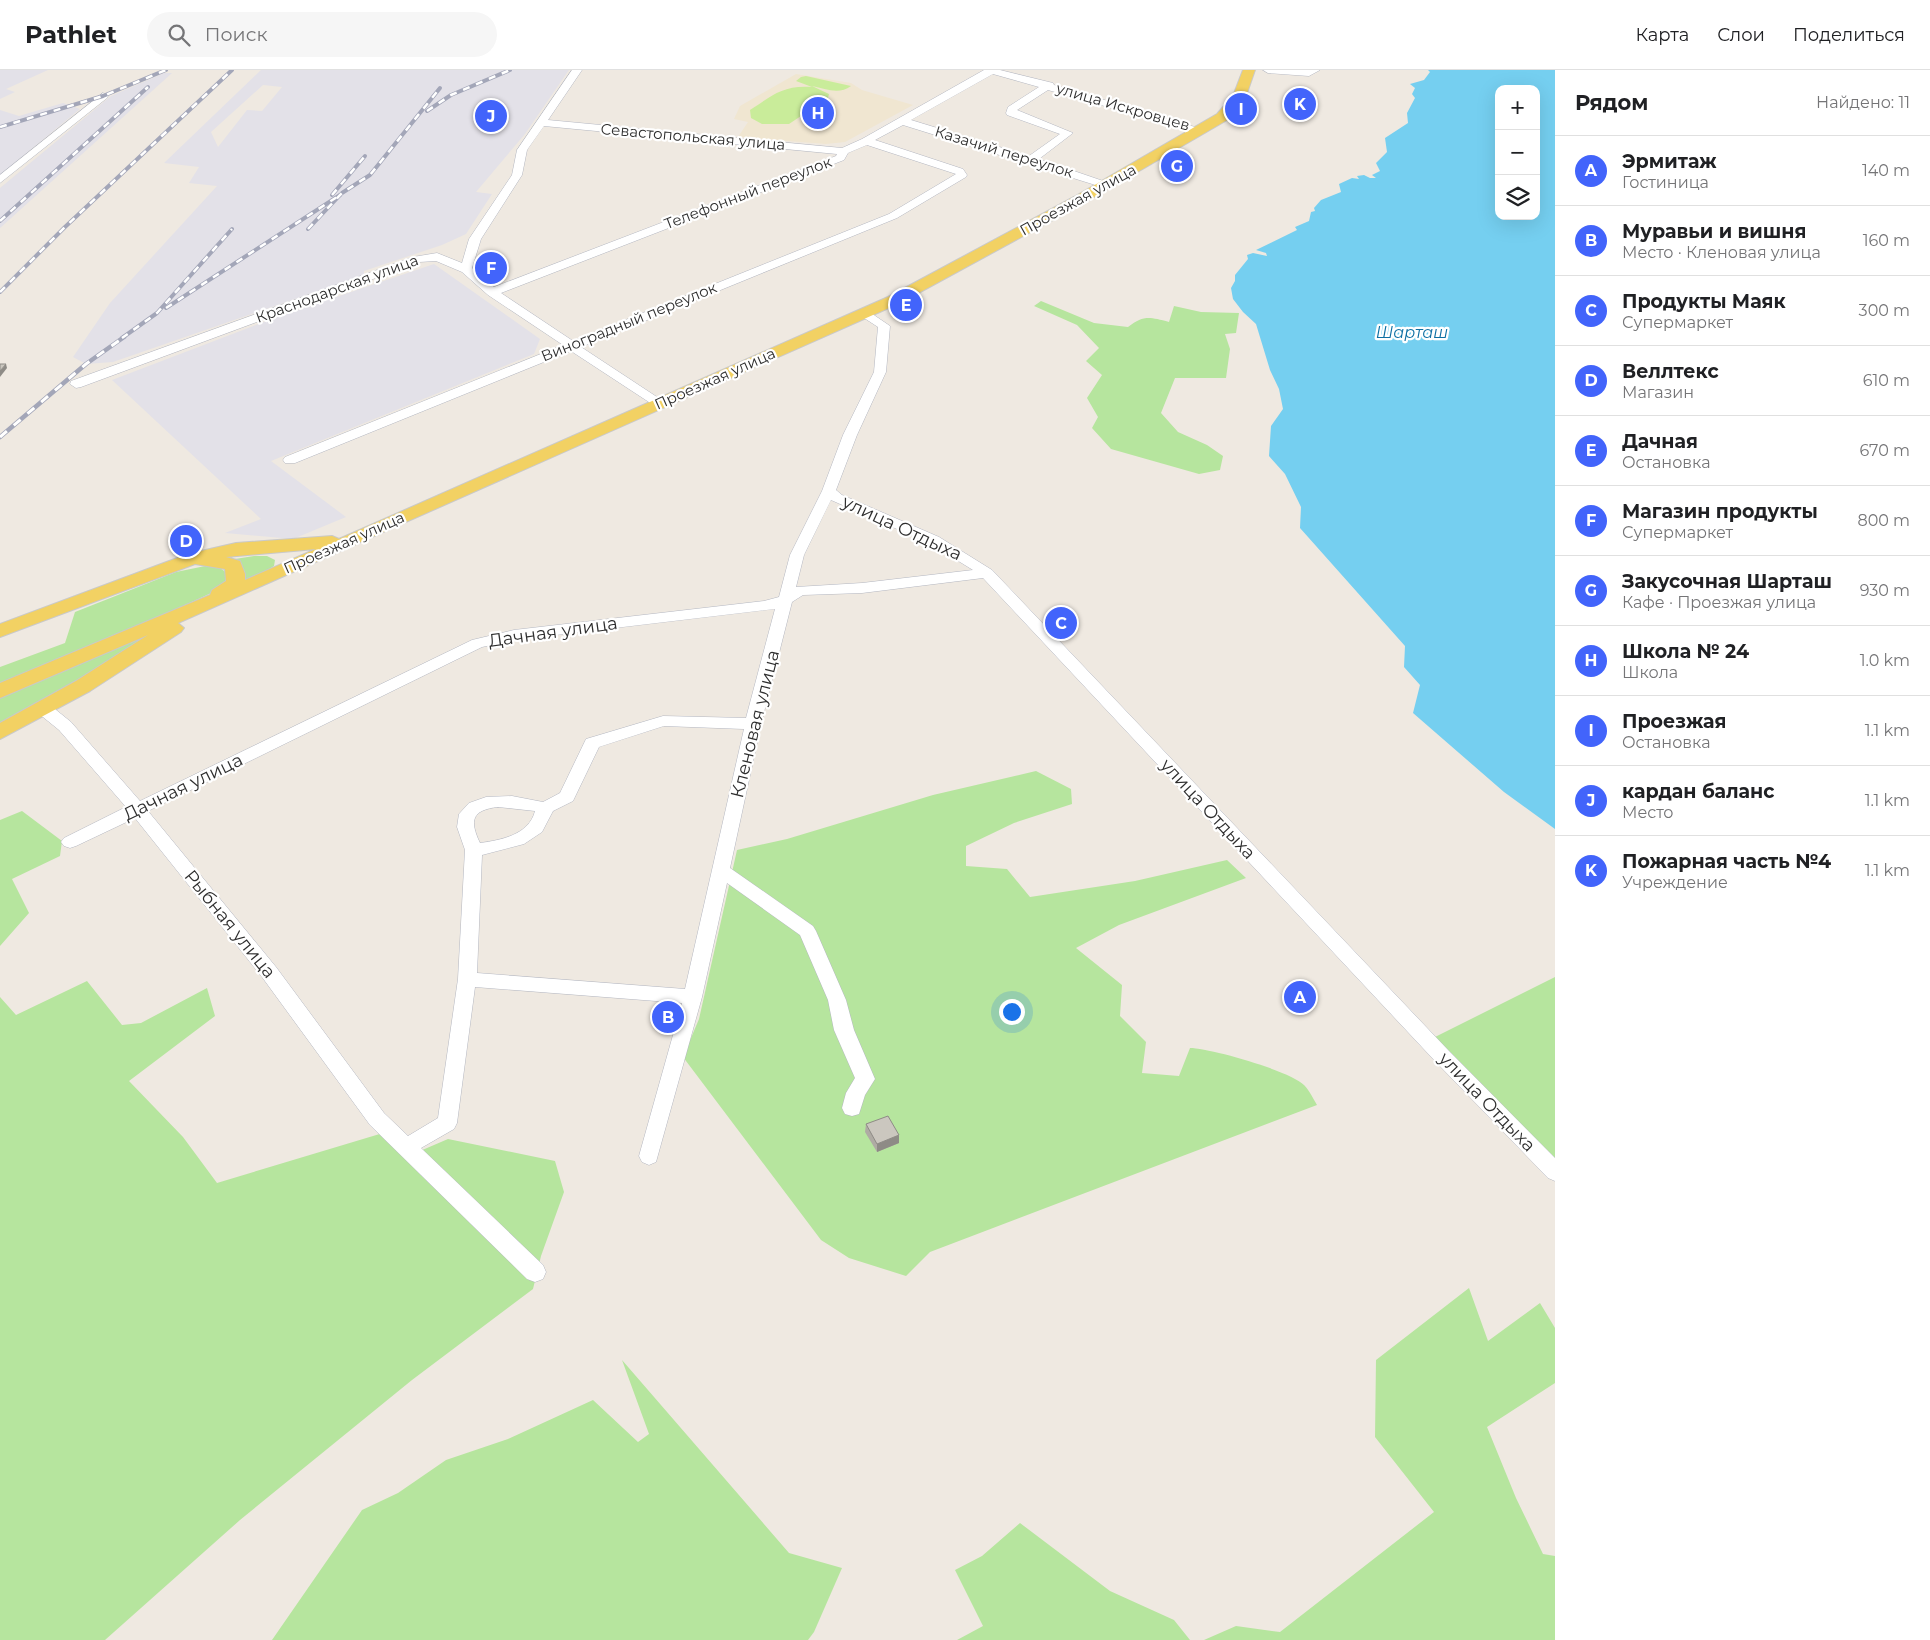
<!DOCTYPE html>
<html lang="ru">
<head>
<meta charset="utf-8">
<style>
	body { margin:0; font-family:Montserrat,sans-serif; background:#f6f6f6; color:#202124 }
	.controls { position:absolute; right:15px; top:15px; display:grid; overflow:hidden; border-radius:10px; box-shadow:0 5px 20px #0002 }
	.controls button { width:45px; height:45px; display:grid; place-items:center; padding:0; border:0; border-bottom:1px solid #e0e0e0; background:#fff; color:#202124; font:25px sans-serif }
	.you { position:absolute; left:1011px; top:941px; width:18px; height:18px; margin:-12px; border:4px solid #fff; border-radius:50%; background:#1a73e8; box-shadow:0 0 0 8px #1a73e833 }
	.badge { display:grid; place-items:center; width:32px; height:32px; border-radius:50%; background:#4264fb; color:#fff; font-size:16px; font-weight:700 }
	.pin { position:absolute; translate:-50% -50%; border:2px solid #fff; box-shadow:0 1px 5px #0006 }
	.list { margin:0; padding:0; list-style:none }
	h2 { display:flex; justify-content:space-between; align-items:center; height:65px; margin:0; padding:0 20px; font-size:21px }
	h2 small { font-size:16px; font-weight:400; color:#757577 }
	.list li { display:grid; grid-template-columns:32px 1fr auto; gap:15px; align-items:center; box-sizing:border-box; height:70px; padding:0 20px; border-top:1px solid #e0e0e0 }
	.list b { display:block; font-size:19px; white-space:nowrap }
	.list p { margin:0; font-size:16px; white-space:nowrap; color:#757577 }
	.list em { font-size:16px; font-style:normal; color:#757577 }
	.icon { flex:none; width:28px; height:28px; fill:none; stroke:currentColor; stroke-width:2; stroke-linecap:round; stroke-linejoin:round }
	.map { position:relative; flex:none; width:1555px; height:1570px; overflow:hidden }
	header { display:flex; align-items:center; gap:30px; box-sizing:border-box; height:70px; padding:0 25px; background:#fff; border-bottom:1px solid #e0e0e0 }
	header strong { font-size:24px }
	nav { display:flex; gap:28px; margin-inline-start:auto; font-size:18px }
	.search { width:350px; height:45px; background:#f6f6f6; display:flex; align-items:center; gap:12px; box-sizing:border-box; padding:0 18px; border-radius:28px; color:#757577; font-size:19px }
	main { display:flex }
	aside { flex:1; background:#fff }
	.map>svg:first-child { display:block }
	.industrial { fill:#e3e1e8; fill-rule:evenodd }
	.education { fill:#f0e6d1 }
	.green { fill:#b6e59e }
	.pitch { fill:#c9ec9a }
	.water { fill:#75cff0; fill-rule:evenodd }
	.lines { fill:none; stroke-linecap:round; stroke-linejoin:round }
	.minor-casing { stroke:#b4b7c1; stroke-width:1 }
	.major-casing { stroke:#c9c9c9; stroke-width:2 }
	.minor { fill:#fff; fill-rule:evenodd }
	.major { fill:#f2d163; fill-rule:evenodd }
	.rail-far1-casing { stroke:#a3a6b8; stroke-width:4 }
	.rail-casing { stroke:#a3a6b8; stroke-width:4.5 }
	.rail-far1 { stroke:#fff; stroke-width:2.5; stroke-dasharray:7; stroke-linecap:butt }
	.rail { stroke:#fff; stroke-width:3; stroke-dasharray:9; stroke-linecap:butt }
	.wall { fill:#afaba4 }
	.shaded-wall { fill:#8e8b86 }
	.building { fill:#cbc7bf; stroke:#8e8b86 }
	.labels { text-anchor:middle; stroke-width:4.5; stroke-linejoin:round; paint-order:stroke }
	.far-street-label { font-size:15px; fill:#2e2e2e; stroke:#fff }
	.far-water-label { font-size:16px; font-style:italic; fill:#0d6fa3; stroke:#fff }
	.street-label { font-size:18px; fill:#2e2e2e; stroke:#fff }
</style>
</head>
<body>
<header>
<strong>Pathlet</strong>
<div class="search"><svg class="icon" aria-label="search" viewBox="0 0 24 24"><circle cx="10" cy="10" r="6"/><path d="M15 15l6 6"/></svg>Поиск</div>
<nav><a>Карта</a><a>Слои</a><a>Поделиться</a></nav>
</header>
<main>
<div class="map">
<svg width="1555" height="1570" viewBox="0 0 1555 1570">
	<rect width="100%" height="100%" fill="#efe9e1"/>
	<g class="industrial">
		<polygon points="0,0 48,0 6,19 15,22 0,29"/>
		<path d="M261,0H569L525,64L476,122L492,124L466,164L442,175L364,201V205L113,292L86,294L73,287L110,233L217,116L189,113L199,97L164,93ZM263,15L282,17L262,41L247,40L218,77L211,62Z"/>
		<polygon points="164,3 172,3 0,158 0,118 111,26"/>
		<polygon points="63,33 80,39 0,105 0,40 19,46"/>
		<polygon points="434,194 540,269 534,284 271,391 346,447 293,469 225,463 261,449 112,310 274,248"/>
	</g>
	<polygon class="education" points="796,4 851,13 862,20 913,35 845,72 826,74 738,67 748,52 734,49 740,36"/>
	<g class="green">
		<path d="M1041,231L1094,253L1128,257C1144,245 1149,247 1169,252L1174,236L1201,242L1239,243L1236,263L1225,264L1230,279L1226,308H1175L1161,343L1178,362L1207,375L1223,386L1220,400L1199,404L1111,379L1092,358L1098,347L1087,328L1102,305L1086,291L1099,278L1077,255L1034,236Z"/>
		<polygon points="254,486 267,486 275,490 274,496 263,503 242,511 243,500 235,489"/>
		<polygon points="215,494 228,504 226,511 220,519 0,620 0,597 65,573 75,542 176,502"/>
		<polygon points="164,558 69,620 0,656 0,628"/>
		<path d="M1036,701L1071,719L1072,734L1014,753L966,776V796L1007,799L1030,827L1135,811L1227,790L1246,808L1119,855L1076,878L1122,915L1120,946L1146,972L1142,1003L1179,1006L1190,978C1209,978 1291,1001 1304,1015C1309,1020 1313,1028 1317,1035L930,1182L906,1206L849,1188L821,1170L683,987L699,949L737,780L787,769L933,725Z"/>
		<polygon points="22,741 62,771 60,786 12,809 29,843 0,876 0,750"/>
		<polygon points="1555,907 1555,1094 1433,968"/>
		<polygon points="87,911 122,955 141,953 207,918 215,946 129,1011 183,1067 217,1113 383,1063 413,1084 448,1069 555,1091 564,1122 541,1186 533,1219 412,1310 240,1450 105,1570 0,1570 0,927 16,945"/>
		<polygon points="1469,1218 1488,1271 1540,1233 1555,1258 1555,1313 1487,1357 1516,1428 1543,1484 1555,1486 1555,1570 1204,1570 1236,1556 1280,1562 1434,1442 1375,1367 1376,1290"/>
		<polygon points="622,1290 789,1483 842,1498 814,1562 808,1570 272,1570 362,1440 398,1423 446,1390 508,1369 593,1330 638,1372 649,1364"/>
		<polygon points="1020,1453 1110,1521 1174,1550 1190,1570 957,1570 983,1556 955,1500 982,1486"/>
	</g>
	<path class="pitch" d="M806,6L851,16C839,25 826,19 812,16L829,24L828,28L789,54H762L751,48L750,40C773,25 783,15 812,17L796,11L801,7Z"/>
	<path class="water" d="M1428,0H1555V759L1504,722L1413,643L1420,615L1404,597L1405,576L1300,458L1301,437L1285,404L1269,386L1271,356L1283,339L1279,319L1270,300L1256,254L1243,242L1233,229L1231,218L1235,211V205L1248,189L1247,185L1253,183L1267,186L1266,183L1256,180L1297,160L1295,157L1309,151L1311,142L1315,141L1314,138L1321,130L1341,122L1339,114L1352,108L1359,109L1357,106L1364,105L1370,108H1376L1372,105L1380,101L1376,93L1387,82L1385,68L1408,53L1407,43L1415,28L1412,24L1415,18L1410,14L1424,10L1430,2ZM1499,19H1536V146H1499Z"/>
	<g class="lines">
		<g class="minor-casing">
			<g id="minor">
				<path d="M572,0H582L548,50L842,78L862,69L984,0H1000L1053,13L1054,15L1205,60L1200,63L1196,62L1048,20L1017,40L1073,63L1039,89L1109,113L1110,115L1105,118L903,55L875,70L963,99L967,105L966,107L897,148L581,277L663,331L665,334L663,337L658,338L571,281L295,393H285L283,390L285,387L563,275L488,225L462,202L436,191L419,192L81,317L76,318L70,314L71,311L413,187L437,183L462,193L469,169L512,105L517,80ZM993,4L1039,17L1008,37L1006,43L1007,45L1060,64L1029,86L911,50ZM544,56L837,84L836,86L494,217L472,198L481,169L522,105L527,80ZM867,75L956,104L889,144L573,271L501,223L844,90L848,83Z"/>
				<polygon points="1263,0 1320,0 1309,6 1268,3"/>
				<polygon points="103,23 108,26 107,28 0,113 0,105"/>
				<path d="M865,239L890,256L886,302L857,365L836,420L842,425L939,467L992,500L1449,981L1555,1088V1111L1548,1108L1435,991L983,508L862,523L803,525L792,532L761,654L730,798L813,856L816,861L846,930L854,960L875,1009L865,1025L859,1044L852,1046L845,1044L842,1038L846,1023L855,1008L834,960L828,930L800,865L727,813L702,927L656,1092L649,1095L642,1092L639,1086L682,933L475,917L457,1053L454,1059L421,1078L543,1195L546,1202L543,1209L535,1212L527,1209L370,1055L262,907L135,748L76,776L70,778L64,776L61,772L64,768L126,737L59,660L38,643L36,639L38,635H50L71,652L140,731L472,570L514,560L764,531L779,527L790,485L822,421L843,365L874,302L878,257L861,246L859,243ZM831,430L929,473L973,500L862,513L796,517L804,485ZM775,539L746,648L663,646L586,669L560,723L543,732L512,726L486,727L469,733L459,744L457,757L465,780L458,909L438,1048L408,1066L384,1043L276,897L148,741L482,577L514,570ZM664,656L744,659L685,919L477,903L482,785L524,774L542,762L553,741L573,731L599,677ZM498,737L535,741C529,765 501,770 480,773C469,750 472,740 498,737Z"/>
			</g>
		</g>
		<g class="major-casing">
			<path id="major" d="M1243,0H1255L1246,26L1227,50L1084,133L900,233L178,553L184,558L181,562L90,621L0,669V653L76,611L148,565L0,628V613L210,525L212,520L226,511L225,499L195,494L0,567V554L188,484L236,473L332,466L339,469L888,227L1074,127L1217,44L1233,26ZM316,479L245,510V504L240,491L226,487Z"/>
		</g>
		<use href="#minor" class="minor"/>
		<use href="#major" class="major"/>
		<g class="rail-far1-casing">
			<g id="rail-far1">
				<polyline points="427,41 451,25 510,0"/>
				<polyline points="0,57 103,26 166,0"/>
				<polyline points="332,125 365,86"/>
				<polyline points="0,151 148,17"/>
				<polyline points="308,159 342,123 370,105 440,18"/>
				<polyline points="0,222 65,157 232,0"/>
				<polyline points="166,238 340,125"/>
				<polyline points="122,268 157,243 232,159"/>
			</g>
		</g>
		<g class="rail-casing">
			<polyline id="rail" points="0,367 86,294 124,267"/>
		</g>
		<use href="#rail-far1" class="rail-far1"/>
		<use href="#rail" class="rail"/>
	</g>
	<polygon class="wall" points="866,1054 899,1065 899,1073 877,1082 865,1062"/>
	<g class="shaded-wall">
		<polygon points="6,294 7,298 0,307 0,301"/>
		<polygon points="899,1065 899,1073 877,1082 877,1074"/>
	</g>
	<g class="building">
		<polygon points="0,294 6,294 0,301"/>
		<polygon points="888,1046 899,1065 877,1074 866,1054"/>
	</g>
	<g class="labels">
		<g class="far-street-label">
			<text transform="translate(1123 37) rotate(16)" y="5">улица Искровцев</text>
			<text transform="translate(693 67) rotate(5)" y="5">Севастопольская улица</text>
			<text transform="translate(1004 82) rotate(17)" y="5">Казачий переулок</text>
			<text transform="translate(748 123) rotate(-21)" y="5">Телефонный переулок</text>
			<text transform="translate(1078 130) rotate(-29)" y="5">Проезжая улица</text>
			<text transform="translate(337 219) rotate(-20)" y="5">Краснодарская улица</text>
			<text transform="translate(629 252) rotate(-22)" y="5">Виноградный переулок</text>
			<text transform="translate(715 309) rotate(-24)" y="5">Проезжая улица</text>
			<text transform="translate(344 473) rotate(-24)" y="5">Проезжая улица</text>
		</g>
		<g class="far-water-label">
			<text x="1412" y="268">Шарташ</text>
		</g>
		<g class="street-label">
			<text transform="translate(902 458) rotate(25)" y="6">улица Отдыха</text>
			<text transform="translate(553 562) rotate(-8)" y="6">Дачная улица</text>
			<text transform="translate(755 654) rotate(-76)" y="6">Кленовая улица</text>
			<text transform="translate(183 717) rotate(-26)" y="6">Дачная улица</text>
			<text transform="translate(1208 739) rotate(47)" y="6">улица Отдыха</text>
			<text transform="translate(230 854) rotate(51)" y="6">Рыбная улица</text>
			<text transform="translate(1487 1032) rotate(46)" y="6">улица Отдыха</text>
		</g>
	</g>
</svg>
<div class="controls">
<button>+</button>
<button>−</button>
<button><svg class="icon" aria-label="layers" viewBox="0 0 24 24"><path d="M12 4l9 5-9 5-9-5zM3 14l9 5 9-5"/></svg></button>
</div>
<div class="you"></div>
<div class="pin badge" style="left:1300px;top:927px">A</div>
<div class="pin badge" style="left:668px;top:947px">B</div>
<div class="pin badge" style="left:1061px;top:553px">C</div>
<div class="pin badge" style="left:186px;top:471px">D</div>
<div class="pin badge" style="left:906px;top:235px">E</div>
<div class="pin badge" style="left:491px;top:198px">F</div>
<div class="pin badge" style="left:1177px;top:96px">G</div>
<div class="pin badge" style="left:818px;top:43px">H</div>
<div class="pin badge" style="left:1241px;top:39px">I</div>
<div class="pin badge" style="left:491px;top:46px">J</div>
<div class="pin badge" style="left:1300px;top:34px">K</div>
</div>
<aside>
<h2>Рядом<small>Найдено: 11</small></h2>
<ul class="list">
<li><span class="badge">A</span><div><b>Эрмитаж</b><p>Гостиница</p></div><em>140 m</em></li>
<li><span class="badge">B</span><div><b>Муравьи и вишня</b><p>Место · Кленовая улица</p></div><em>160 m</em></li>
<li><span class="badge">C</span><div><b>Продукты Маяк</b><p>Супермаркет</p></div><em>300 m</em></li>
<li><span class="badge">D</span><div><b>Веллтекс</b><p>Магазин</p></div><em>610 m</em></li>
<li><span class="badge">E</span><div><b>Дачная</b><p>Остановка</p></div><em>670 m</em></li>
<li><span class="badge">F</span><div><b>Магазин продукты</b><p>Супермаркет</p></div><em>800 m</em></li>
<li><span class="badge">G</span><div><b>Закусочная Шарташ</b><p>Кафе · Проезжая улица</p></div><em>930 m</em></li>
<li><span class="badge">H</span><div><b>Школа № 24</b><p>Школа</p></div><em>1.0 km</em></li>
<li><span class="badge">I</span><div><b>Проезжая</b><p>Остановка</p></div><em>1.1 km</em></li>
<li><span class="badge">J</span><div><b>кардан баланс</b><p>Место</p></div><em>1.1 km</em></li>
<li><span class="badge">K</span><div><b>Пожарная часть №4</b><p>Учреждение</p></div><em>1.1 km</em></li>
</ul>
</aside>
</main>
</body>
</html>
